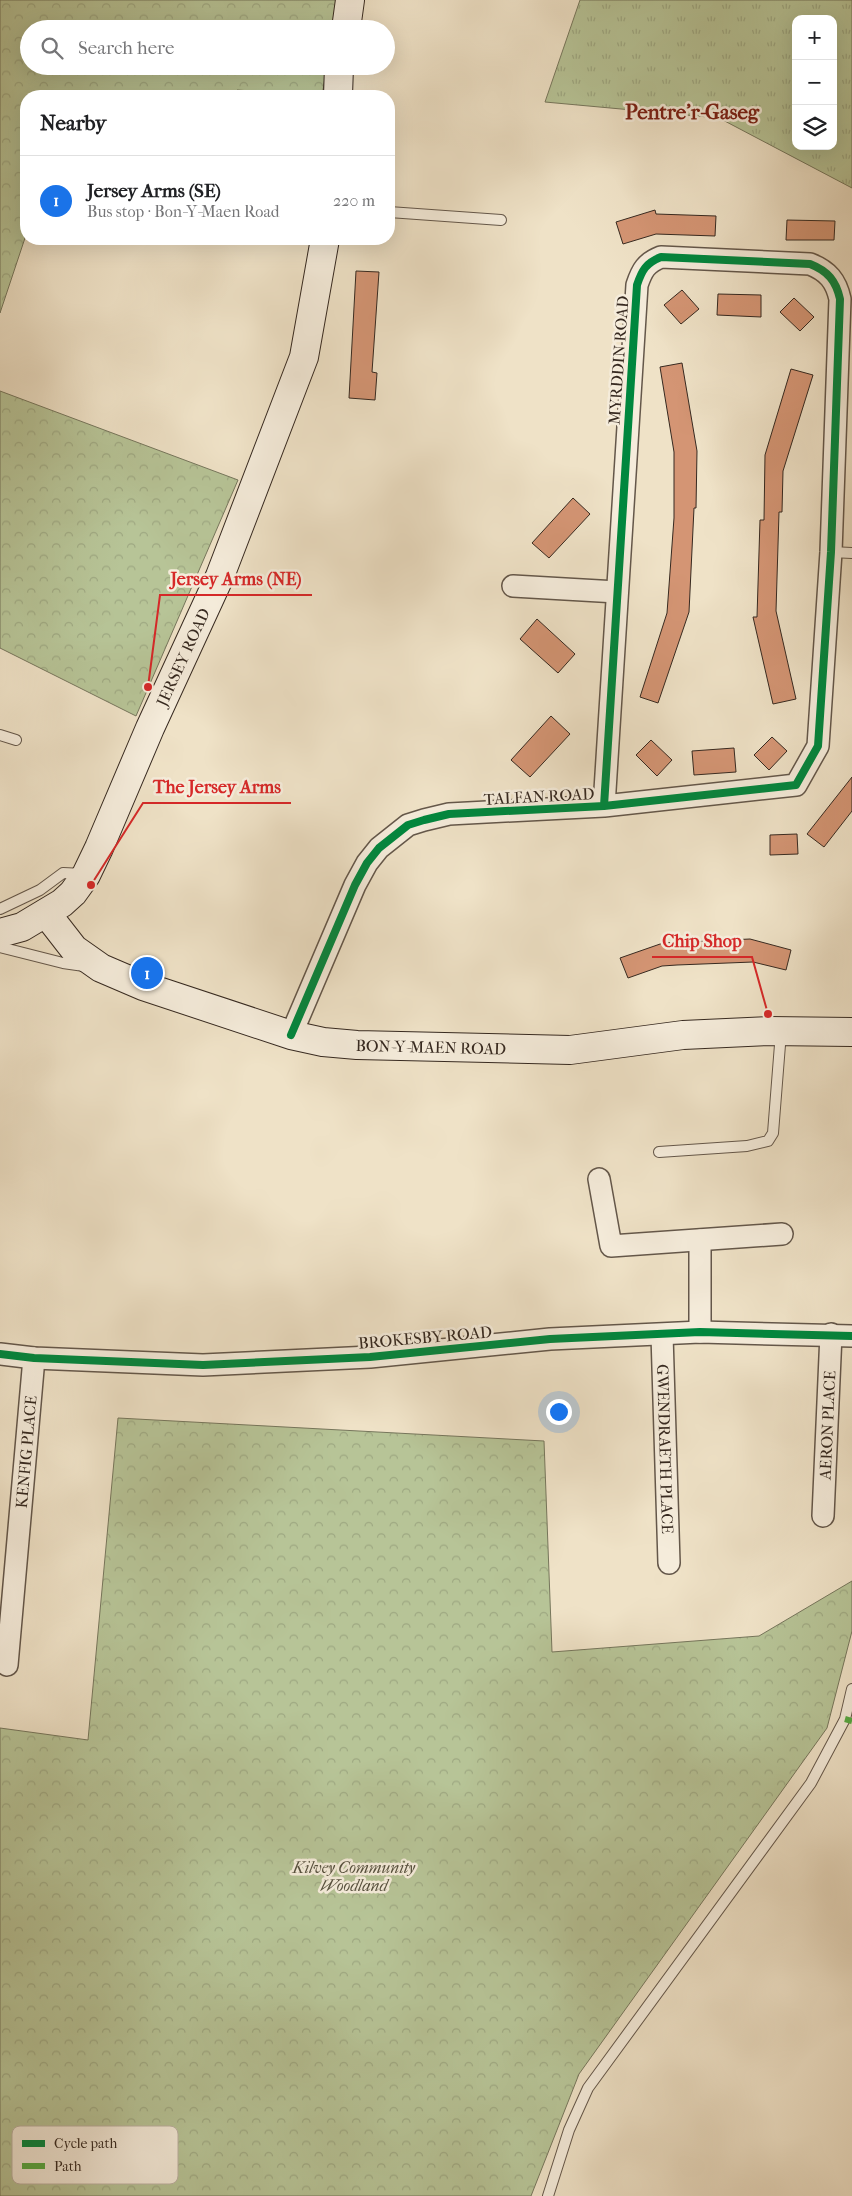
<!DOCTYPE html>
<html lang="en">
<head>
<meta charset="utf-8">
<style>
	body { margin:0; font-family:"IM FELL French Canon",serif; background:#f2f2f2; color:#202124 }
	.controls { position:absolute; right:15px; top:15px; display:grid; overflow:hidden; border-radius:10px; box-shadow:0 5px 20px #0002 }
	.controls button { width:45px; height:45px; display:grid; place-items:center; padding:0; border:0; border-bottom:1px solid #e0e0e0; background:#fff; color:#202124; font:25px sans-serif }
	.you { position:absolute; left:558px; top:1411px; width:18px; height:18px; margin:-12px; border:4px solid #fff; border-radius:50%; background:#1a73e8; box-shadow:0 0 0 8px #1a73e833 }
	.badge { display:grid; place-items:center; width:32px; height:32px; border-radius:50%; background:#1a73e8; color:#fff; font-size:16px; font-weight:700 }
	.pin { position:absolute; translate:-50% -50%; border:2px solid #fff; box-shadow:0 1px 5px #0006 }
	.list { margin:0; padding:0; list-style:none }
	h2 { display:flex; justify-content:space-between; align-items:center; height:65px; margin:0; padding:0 20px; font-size:21px }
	h2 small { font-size:16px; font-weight:400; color:#757577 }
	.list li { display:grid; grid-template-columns:32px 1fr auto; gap:15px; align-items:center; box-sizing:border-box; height:90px; padding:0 20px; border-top:1px solid #e0e0e0 }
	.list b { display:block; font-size:19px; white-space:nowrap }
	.list p { margin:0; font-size:16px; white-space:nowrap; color:#757577 }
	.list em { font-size:16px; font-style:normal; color:#757577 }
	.icon { flex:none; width:28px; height:28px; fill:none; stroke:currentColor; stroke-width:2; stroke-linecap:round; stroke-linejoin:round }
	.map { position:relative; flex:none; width:852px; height:2196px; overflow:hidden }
	.search { position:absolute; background:#fff; box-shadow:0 5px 20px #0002; left:20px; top:20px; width:375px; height:55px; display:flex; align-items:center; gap:12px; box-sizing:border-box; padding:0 18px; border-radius:28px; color:#757577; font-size:19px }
	.panel { position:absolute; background:#fff; box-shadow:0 5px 20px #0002; left:20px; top:90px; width:375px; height:155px; border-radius:20px }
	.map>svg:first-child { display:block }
	.grass { fill:url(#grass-tufts); stroke:#76765c; fill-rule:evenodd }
	.forest { fill:url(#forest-crowns); stroke:#76765c }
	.building { fill:#d49574; stroke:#362920 }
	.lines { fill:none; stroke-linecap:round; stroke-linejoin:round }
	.lane-casing { stroke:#64574a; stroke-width:12 }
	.street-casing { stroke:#64574a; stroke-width:24 }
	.secondary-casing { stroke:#362920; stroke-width:30 }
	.lane { stroke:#f5ecdb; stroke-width:10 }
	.street { stroke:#f5ecdb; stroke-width:21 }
	.secondary { stroke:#f5ecdb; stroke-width:28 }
	.quiet { stroke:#55ab43; stroke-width:6; stroke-dasharray:12 6; stroke-linecap:butt }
	.cycleway-casing { stroke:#f5ecdb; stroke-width:11 }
	.cycleway { stroke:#00873e; stroke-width:8 }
	.labels { text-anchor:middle; stroke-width:5; stroke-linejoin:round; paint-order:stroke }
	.street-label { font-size:16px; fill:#362920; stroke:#f5ecdb }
	.park-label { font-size:16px; font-style:italic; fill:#56503e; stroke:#f5ecdb }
	.district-label { font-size:21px; font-weight:bold; fill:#7a1f14; stroke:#f5ecdb }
	.key { fill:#f5ecdb; stroke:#bcb2a3; stroke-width:1 }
	.key-label { font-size:14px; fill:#362920 }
	.leader { fill:none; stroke:#d62828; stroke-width:2 }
	.callout-dot { fill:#d62828; stroke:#f5ecdb; stroke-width:2 }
	.callout-label { font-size:18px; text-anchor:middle; font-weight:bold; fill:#d62828; stroke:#f5ecdb; stroke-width:5; stroke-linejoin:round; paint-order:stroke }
</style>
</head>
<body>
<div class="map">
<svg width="852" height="2196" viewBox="0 0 852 2196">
	<defs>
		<pattern id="grass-tufts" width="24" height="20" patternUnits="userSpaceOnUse" patternTransform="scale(1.25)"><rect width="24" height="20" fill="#b7c497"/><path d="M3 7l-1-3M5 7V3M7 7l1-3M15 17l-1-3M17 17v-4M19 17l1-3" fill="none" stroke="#9ea882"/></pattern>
		<pattern id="forest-crowns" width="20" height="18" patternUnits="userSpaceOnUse" patternTransform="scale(1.25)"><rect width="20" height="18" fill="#b7c497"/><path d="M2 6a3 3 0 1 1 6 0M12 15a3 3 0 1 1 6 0" fill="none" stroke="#9ea882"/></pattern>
	</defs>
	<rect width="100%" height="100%" fill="#efe2c7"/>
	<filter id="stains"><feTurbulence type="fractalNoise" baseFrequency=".004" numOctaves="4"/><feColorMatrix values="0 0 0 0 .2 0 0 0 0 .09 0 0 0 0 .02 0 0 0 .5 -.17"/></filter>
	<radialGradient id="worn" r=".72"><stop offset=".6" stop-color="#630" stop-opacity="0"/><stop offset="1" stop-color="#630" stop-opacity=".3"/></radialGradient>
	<path class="grass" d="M580,0H852V188L719,118L545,102ZM796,19H833V146H796Z"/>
	<g class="forest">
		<polygon points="0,0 340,0 334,29 29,29 29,66 327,66 322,96 237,90 236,96 26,96 26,235 0,313"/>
		<polygon points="0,391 238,480 136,716 0,648"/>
		<polygon points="118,1418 544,1441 552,1652 759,1636 852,1581 852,1631 827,1728 579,2074 531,2196 0,2196 0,1728 88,1740"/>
	</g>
	<g class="building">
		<polygon points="655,210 656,214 716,216 715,236 656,234 623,244 616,222"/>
		<polygon points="787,220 835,221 834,240 786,240"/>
		<polygon points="356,271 379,272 372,372 377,373 375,400 349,398"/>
		<polygon points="682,290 699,309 681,324 664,305"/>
		<polygon points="718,294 761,295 761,317 717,315"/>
		<polygon points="794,298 814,317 800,331 780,312"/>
		<polygon points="682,363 697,451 696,508 694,508 689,612 658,703 640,697 667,613 674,518 674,452 660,367"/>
		<polygon points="791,369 813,375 783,471 782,512 779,512 776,611 796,699 773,704 753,617 757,617 760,520 764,520 765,455"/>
		<polygon points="573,498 590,514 549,558 532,543"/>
		<polygon points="537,619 575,654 558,673 520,639"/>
		<polygon points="551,716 570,734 530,777 511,760"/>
		<polygon points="772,737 787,751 769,770 754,755"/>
		<polygon points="651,740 672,760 657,776 636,755"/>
		<polygon points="734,748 736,772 694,775 692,751"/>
		<polygon points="852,777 852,811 824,847 807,834"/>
		<polygon points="797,834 798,854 770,855 770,835"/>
		<polygon points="750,939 791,950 786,970 753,962 677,965 662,966 628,978 620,958 663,943"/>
	</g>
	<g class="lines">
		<g class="lane-casing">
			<g id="lane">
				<polyline points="389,212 501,220"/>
				<polyline points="831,552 852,553"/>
				<polyline points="0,735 16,740"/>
				<polyline points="0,909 40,890 63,873 84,874"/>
				<polyline points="0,947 63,963 84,966"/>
				<polyline points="659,1152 747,1146 768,1141 773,1133 781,1032"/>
				<polyline points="548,2196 569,2130 588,2088 811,1783 845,1719 852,1689"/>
			</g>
		</g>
		<g class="street-casing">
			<g id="street">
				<polyline points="513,586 617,592"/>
				<path d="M291,1035L355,885L367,863L379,848L408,825L424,820L449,814L604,806L796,785L818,746L831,552L840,299C836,281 828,271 810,264L661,257C646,263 642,270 637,285L604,806"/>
				<polyline points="599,1179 611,1246 782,1234"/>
				<polyline points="700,1332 700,1240"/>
				<path id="s1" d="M662,1335L669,1563"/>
				<polyline points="0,1354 34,1358 203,1365 370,1357 550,1339 700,1332 852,1336"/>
				<path id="s2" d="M823,1516L831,1334"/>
				<path id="s3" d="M7,1665L34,1358"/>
			</g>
		</g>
		<g class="secondary-casing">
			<g id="secondary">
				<polyline points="346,29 350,0"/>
				<polyline points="338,96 339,66"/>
				<path id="s4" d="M46,913L74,949L101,968L143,986L291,1035L323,1042L357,1045L570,1050L683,1035L769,1031L852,1032"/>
				<path id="s5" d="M0,933L22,927L62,903L73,893L86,875L99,848L150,728L220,576L304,357L325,239"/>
			</g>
		</g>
		<use href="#lane" class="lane"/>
		<use href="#street" class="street"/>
		<use href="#secondary" class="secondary"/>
		<polyline class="quiet" points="845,1719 852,1721"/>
		<g class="cycleway-casing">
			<g id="cycleway">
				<path d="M291,1035L355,885L367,863L379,848L408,825L424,820L449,814L604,806L796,785L818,746L831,552L840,299C836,281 828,271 810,264L661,257C646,263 642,270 637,285L604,806"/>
				<polyline points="0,1354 34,1358 203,1365 370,1357 550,1339 700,1332 852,1336"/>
			</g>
		</g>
		<use href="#cycleway" class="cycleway"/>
	</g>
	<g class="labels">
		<g class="street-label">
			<text transform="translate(618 360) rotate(-86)" y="6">MYRDDIN ROAD</text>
			<text dy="6" stroke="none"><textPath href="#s5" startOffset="345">JERSEY ROAD</textPath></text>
			<text transform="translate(539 796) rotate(-3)" y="6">TALFAN ROAD</text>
			<text dy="6" stroke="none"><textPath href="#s4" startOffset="421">BON-Y-MAEN ROAD</textPath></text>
			<text transform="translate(425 1337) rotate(-5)" y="6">BROKESBY ROAD</text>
			<text dy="6" stroke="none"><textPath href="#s2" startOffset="91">AERON PLACE</textPath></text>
			<text dy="6" stroke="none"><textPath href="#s1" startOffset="114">GWENDRAETH PLACE</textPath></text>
			<text dy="6" stroke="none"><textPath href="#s3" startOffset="214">KENFIG PLACE</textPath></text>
		</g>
		<g class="park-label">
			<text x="354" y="1873">Kilvey Community<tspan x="354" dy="18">Woodland</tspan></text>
		</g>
		<g class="district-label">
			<text x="692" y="119">Pentre'r-Gaseg</text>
		</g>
	</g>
	<rect x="12" y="2126" width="166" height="58" rx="8" class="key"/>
	<rect x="22" y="2140" width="23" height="7" fill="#00873e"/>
	<rect x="22" y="2163" width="23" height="6" fill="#55ab43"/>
	<g class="key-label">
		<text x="54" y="2148">Cycle path</text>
		<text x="54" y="2171">Path</text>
	</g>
	<path class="leader" d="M148 687L160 595H312M91 885L143 803H291M768 1014L752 957H652"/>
	<g class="callout-dot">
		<circle cx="148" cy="687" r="5"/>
		<circle cx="91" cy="885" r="5"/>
		<circle cx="768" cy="1014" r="5"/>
	</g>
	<g class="callout-label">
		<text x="236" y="585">Jersey Arms (NE)</text>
		<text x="217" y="793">The Jersey Arms</text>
		<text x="702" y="947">Chip Shop</text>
	</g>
	<rect width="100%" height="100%" filter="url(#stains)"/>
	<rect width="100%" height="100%" fill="url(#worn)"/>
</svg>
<div class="controls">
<button>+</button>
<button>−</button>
<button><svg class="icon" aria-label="layers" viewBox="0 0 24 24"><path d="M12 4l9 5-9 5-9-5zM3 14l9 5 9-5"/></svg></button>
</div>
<div class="you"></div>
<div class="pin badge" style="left:147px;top:973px">1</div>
<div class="search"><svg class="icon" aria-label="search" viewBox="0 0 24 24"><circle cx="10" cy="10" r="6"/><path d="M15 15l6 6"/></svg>Search here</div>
<section class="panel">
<h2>Nearby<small></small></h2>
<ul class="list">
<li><span class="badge">1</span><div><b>Jersey Arms (SE)</b><p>Bus stop · Bon-Y-Maen Road</p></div><em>220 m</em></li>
</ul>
</section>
</div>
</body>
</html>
